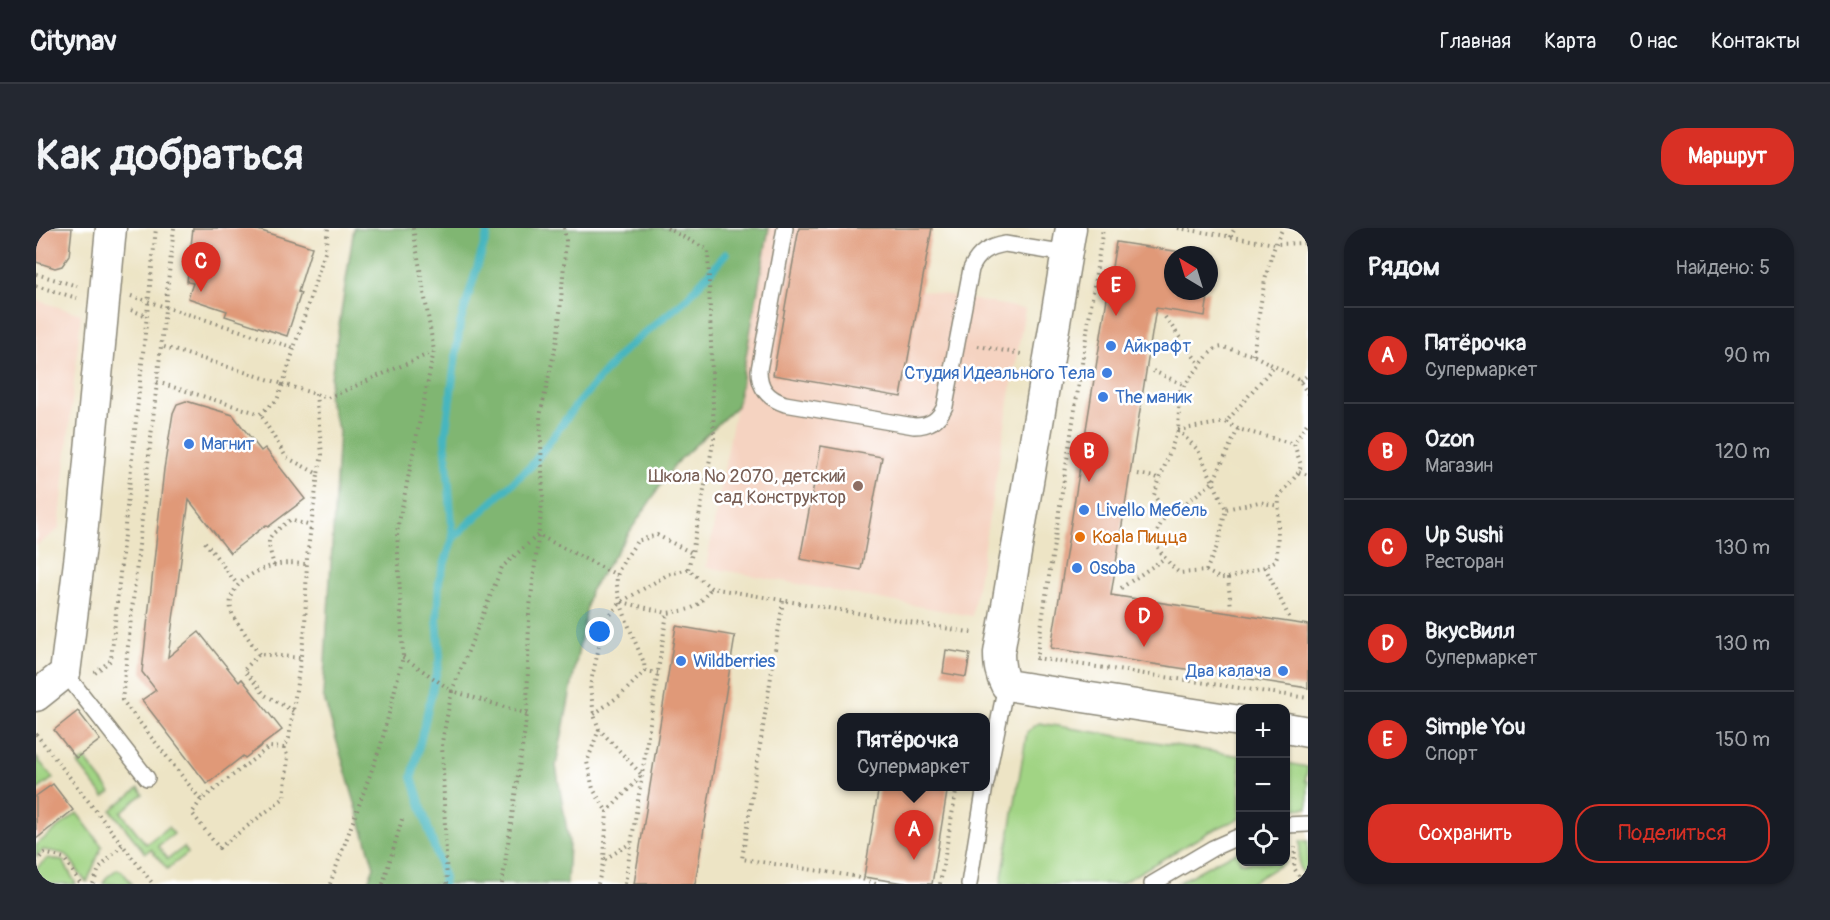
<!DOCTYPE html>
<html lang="ru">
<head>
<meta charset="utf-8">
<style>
	body { margin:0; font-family:Pangolin,sans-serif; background:#242831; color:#f1f3f6 }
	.controls { position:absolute; right:18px; bottom:18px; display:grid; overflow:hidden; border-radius:12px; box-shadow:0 2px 4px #0004 }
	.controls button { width:54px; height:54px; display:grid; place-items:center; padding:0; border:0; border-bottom:2px solid #363941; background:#171b24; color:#f1f3f6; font:30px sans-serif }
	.compass { position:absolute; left:1128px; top:18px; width:54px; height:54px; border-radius:50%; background:#171b24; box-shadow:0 2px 4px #0004; rotate:322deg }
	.you { position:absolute; left:564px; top:404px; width:21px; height:21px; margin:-15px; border:4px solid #fff; border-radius:50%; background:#1a73e8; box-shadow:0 0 0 9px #1a73e833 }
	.badge { display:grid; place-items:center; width:39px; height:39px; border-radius:50%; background:#d93025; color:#fff; font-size:20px; font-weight:700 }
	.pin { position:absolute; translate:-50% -50px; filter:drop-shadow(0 2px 3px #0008) }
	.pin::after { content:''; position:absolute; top:32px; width:21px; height:18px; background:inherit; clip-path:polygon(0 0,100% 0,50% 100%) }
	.popup { position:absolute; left:801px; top:485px; width:153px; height:78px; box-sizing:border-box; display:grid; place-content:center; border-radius:12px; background:#171b24; filter:drop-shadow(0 2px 4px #0005); font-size:20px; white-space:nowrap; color:#9ea1a6 }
	.popup b { font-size:22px; color:#f1f3f6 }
	.popup::after { content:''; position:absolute; left:50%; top:100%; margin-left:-12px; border:12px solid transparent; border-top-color:#171b24 }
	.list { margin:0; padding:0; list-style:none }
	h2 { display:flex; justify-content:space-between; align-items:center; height:78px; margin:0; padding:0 24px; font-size:26px }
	h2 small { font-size:20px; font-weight:400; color:#9ea1a6 }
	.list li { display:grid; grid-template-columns:39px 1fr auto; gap:18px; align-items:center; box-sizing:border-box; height:96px; padding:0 24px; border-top:2px solid #363941 }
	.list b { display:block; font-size:22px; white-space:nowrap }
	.list p { margin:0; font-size:20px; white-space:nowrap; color:#9ea1a6 }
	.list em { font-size:20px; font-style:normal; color:#9ea1a6 }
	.actions { display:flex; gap:12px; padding:18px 24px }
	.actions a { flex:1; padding:14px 0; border:2px solid #d93025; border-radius:24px; text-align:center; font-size:21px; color:#d93025 }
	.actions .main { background:#d93025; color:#fff }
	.icon { flex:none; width:33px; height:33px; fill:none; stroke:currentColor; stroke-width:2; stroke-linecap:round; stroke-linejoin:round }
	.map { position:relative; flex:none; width:1272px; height:656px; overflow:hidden; border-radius:24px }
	header { display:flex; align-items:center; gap:36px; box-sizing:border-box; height:84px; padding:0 30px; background:#171b24; border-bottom:2px solid #363941 }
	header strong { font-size:28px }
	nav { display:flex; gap:33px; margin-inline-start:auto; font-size:21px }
	.intro { display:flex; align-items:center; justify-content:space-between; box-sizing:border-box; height:144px; padding:0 36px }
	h1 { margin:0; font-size:42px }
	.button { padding:15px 27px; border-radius:24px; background:#d93025; color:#fff; font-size:21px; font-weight:700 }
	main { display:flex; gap:36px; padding:0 36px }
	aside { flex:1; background:#171b24; border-radius:24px; box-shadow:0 2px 4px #0004 }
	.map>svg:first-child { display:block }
	.built { fill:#f5d3c1 }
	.green { fill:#a1d484; stroke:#668058; stroke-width:1.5 }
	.forest { fill:#80b672; stroke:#56704e; stroke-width:1.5 }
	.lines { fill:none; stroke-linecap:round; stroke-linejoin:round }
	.stream { stroke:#47b6bf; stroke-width:8 }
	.building { fill:#e09978 }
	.service-casing { stroke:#8c8878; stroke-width:18 }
	.minor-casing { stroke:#8c8878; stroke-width:33 }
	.path { stroke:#8c8878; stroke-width:4; stroke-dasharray:1.5 4.5; stroke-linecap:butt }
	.service { stroke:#fff; stroke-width:15 }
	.minor { stroke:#fff; stroke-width:30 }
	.shop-dot { fill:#3f7fe0; stroke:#fff; stroke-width:2 }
	.education-dot { fill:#8d6e63; stroke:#fff; stroke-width:2 }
	.food-dot { fill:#e8710a; stroke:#fff; stroke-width:2 }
	.labels { text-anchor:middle; stroke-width:5; stroke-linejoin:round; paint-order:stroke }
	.shop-label { font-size:18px; fill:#366cbe; stroke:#fff; text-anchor:start }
	.education-label { font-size:18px; fill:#785e54; stroke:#fff; text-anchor:end }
	.food-label { font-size:18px; fill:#c56008; stroke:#fff; text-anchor:start }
</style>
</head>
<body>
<header>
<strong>Citynav</strong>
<nav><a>Главная</a><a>Карта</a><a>О нас</a><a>Контакты</a></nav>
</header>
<div class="intro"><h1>Как добраться</h1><a class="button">Маршрут</a></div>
<main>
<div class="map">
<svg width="1272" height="656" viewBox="0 0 1272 656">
	<rect width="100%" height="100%" fill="#fff"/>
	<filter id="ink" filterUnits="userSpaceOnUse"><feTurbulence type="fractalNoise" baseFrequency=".0167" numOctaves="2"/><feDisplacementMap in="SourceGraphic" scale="12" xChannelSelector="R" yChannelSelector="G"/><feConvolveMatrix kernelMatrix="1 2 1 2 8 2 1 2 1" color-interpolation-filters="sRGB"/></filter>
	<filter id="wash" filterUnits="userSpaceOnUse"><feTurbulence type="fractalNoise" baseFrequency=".008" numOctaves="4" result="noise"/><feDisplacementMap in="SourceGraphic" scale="24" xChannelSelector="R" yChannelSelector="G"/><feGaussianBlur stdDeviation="1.35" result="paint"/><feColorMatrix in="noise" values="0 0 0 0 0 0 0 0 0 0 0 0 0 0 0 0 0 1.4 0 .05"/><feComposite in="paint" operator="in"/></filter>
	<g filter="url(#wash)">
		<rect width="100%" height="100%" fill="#ede4c5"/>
		<g class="built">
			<polygon points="733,0 896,0 885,62 989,81 936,388 670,339"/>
			<polygon points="0,72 45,86 23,301 0,318"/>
		</g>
		<g class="green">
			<polygon points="1003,495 1204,528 1204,590 1173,604 1084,656 965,656 991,504"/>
			<polygon points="0,529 17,550 0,563"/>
			<polygon points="49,531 75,564 68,569 42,536"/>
			<polygon points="1250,535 1272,539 1269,553 1272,553 1272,580 1250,581"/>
			<polygon points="103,560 107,566 85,584 110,616 132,599 138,606 122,618 132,631 148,619 152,625 131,641 115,621 109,625 75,582"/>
			<path d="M41,585L66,618L51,654C41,647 38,631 28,626C22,624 13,623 7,622L0,629V617Z"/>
			<polygon points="1264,613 1272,613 1272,653 1263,639"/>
			<polygon points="1204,623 1204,634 1249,634 1213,656 1140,656 1183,632"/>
			<polygon points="12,630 27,633 40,656 0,656 0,640"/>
			<polygon points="81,641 86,643 96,656 67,656 70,650"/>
		</g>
		<polygon class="forest" points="318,0 733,0 701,178 639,236 554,363 520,538 533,614 531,656 331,656 338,639 287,467 303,203 292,170"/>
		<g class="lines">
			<g class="stream">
				<polyline points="417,310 496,237 541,176 587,123 649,72 690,26"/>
				<polyline points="407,656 408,650 376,549 404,429 401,391 403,352 417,310 409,209 424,96 453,0"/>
			</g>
		</g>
		<g id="blocks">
			<g class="building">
				<polygon points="0,0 36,0 33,28 26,38 19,40 0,34"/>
				<polygon points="157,0 216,0 276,19 262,64 265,65 251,108 189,88 191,83 152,70 157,55 151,54"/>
				<polygon points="763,0 896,0 865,169 737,147"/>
				<polygon points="1080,14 1164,27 1137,27 1137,63 1173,63 1173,28 1178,29 1169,88 1120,80 1075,367 1272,397 1272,460 1015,420"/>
				<polygon points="150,173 197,187 225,223 229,220 269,271 232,299 230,297 194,325 153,272 132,429 163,404 203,454 206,451 246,502 209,530 207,528 171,556 106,472 120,462 106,444 128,241 137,185 141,176"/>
				<polygon points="785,218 846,229 825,342 764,331"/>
				<polygon points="640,398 699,408 671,582 659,656 598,656"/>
				<polygon points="910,422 934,426 930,449 907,445"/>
				<polygon points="42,483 64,512 40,530 18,502"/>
				<polygon points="17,556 37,582 0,611 0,568"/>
				<polygon points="843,558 912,558 896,656 875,656 828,649"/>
			</g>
		</g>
	</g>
	<g filter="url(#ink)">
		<use href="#blocks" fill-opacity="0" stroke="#8c8878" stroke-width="1.5"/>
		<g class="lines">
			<g class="service-casing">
				<g id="service">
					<path d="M749,0L723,142C723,160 731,170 749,176L878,198C894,198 903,192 909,178L935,41C942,25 952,19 969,16L1031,26"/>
					<polyline points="29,445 111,550"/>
					<polyline points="950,555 970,457"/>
					<polyline points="1250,597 1272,596"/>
					<polyline points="933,656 949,558"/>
					<polyline points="1116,656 1177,620 1204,608"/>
				</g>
			</g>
			<g class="minor-casing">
				<g id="minor">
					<path d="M1035,0L963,425C963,437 964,446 970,457L1204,493"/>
					<polyline points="0,468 29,445 45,318 75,0"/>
					<polyline points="1250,500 1272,504"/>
				</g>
			</g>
			<g class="path">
				<polyline points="138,0 86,472 165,572 233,519 248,520 253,510 269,400 271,329 282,246 250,229 224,186"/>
				<polyline points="631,0 672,22 678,210 656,325"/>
				<polyline points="1142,0 1239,16 1272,15"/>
				<polyline points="1194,9 1199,0"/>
				<polyline points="0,46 41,58"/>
				<polyline points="0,58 41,70"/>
				<polyline points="95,68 258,120 289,24 292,0"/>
				<polyline points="95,82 111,88"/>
				<polyline points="1129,89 1164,137"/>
				<polyline points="942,118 985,126"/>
				<polyline points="258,121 247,156 292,170 397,124"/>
				<path d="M1217,127C1224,85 1227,38 1247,0"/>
				<polyline points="1117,143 1149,157"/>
				<polyline points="1264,153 1272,147"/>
				<polyline points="121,154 224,186 241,172 247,156 125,118"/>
				<polyline points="280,166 286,227 282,246"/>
				<path d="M1272,166L1264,153L1255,147L1217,127L1187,119L1180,120L1173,126L1144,163L1142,202L1118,267L1130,286C1119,307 1114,312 1130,331C1134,336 1138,341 1144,345L1170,343L1184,350H1192L1229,339L1239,333L1241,328L1243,269L1263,244L1265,237L1258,216L1272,194"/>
				<polyline points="1202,201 1190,194 1238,138"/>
				<polyline points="1142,202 1162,222 1190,281"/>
				<polyline points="1142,202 1190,194"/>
				<polyline points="1263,244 1272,247"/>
				<polyline points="1102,246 1123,250"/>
				<polyline points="1130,286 1150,275 1177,254 1202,201 1258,216"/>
				<polyline points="169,314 201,356"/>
				<path d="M238,338C230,306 229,312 254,292L275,298"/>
				<polyline points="1229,339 1253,389"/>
				<polyline points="1170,343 1182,316 1190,281 1223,274 1243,278"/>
				<polyline points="1192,350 1195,380"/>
				<polyline points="1085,360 1129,330"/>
				<polyline points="747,373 706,631 817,648 840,656"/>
				<polyline points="586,374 631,385"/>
				<path d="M223,426L197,388C185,359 219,341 243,336C252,334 262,336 271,336"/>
				<polyline points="367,429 416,463 406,514 411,656"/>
				<polyline points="1000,430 1272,470"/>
				<polyline points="1000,432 1067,0"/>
				<polyline points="609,443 622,445"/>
				<polyline points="59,445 75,432 120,0"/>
				<polyline points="257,483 229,467 208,442 223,426 265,430"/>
				<polyline points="491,486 416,463 466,339 502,307 581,347"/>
				<path d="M558,486L586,466L609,443L608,435C601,417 575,363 582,345C586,334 595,323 601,313L621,307L656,325L652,341"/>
				<polyline points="563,501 551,534 557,561 571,584"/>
				<polyline points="0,506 117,656"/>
				<polyline points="165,572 156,585 183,620 248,570 252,529 248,520"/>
				<polyline points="1259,618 1258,640 1268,656"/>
				<polyline points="569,631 595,615"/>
				<polyline points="0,634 8,625 28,630 45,656"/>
				<polyline points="57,656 63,641 86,617"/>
				<polyline points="294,656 345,517 367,429 361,304 398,123 377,0"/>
				<polyline points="347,656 367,588"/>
				<polyline points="466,656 491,486 493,387 507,269 504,188 522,107 530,13 528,0"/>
				<polyline points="562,656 568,631 571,584 606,547 563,501 558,487 554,458 569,393 585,374 631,347 652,341 675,360 938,405"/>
				<path d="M589,656L631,385C657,381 659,383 675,360"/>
				<polyline points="904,656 921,558"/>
			</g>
			<use href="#service" class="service"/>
			<use href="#minor" class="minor"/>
		</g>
	</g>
	<g class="shop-dot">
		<circle cx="1075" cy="118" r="6"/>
		<circle cx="1071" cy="145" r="6"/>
		<circle cx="1067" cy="169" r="6"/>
		<circle cx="153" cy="216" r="6"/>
		<circle cx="1048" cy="282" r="6"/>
		<circle cx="1041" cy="340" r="6"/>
		<circle cx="645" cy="433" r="6"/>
		<circle cx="1247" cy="443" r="6"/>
	</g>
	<circle class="education-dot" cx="822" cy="258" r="6"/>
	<circle class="food-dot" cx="1044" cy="309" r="6"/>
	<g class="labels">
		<g class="shop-label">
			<text x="1087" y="124">Айкрафт</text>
			<text x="1059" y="151" text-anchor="end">Студия Идеального Тела</text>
			<text x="1079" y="175">The маник</text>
			<text x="165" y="222">Магнит</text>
			<text x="1060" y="288">Livello Мебель</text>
			<text x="1053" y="346">Osoba</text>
			<text x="657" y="439">Wildberries</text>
			<text x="1235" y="449" text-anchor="end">Два калача</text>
		</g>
		<g class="education-label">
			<text x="810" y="254">Школа № 2070, детский<tspan x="810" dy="21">сад Конструктор</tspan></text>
		</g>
		<g class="food-label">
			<text x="1056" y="315">Koala Пицца</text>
		</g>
	</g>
</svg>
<div class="controls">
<button>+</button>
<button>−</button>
<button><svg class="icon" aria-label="locate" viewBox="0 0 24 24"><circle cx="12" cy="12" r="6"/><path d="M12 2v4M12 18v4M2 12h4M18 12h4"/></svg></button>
</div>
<svg class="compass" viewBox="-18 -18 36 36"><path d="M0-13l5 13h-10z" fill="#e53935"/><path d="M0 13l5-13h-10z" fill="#9ea1a6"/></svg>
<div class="you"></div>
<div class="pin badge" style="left:878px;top:632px">A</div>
<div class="popup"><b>Пятёрочка</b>Супермаркет</div>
<div class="pin badge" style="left:1053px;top:254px">B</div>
<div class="pin badge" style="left:165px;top:64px">C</div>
<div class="pin badge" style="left:1108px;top:419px">D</div>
<div class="pin badge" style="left:1080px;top:88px">E</div>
</div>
<aside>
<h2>Рядом<small>Найдено: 5</small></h2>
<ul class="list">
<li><span class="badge">A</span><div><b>Пятёрочка</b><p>Супермаркет</p></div><em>90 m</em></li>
<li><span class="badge">B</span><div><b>Ozon</b><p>Магазин</p></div><em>120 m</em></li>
<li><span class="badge">C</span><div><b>Up Sushi</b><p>Ресторан</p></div><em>130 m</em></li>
<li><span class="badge">D</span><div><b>ВкусВилл</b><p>Супермаркет</p></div><em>130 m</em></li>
<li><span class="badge">E</span><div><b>Simple You</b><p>Спорт</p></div><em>150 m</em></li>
</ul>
<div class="actions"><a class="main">Сохранить</a><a>Поделиться</a></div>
</aside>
</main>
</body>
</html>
